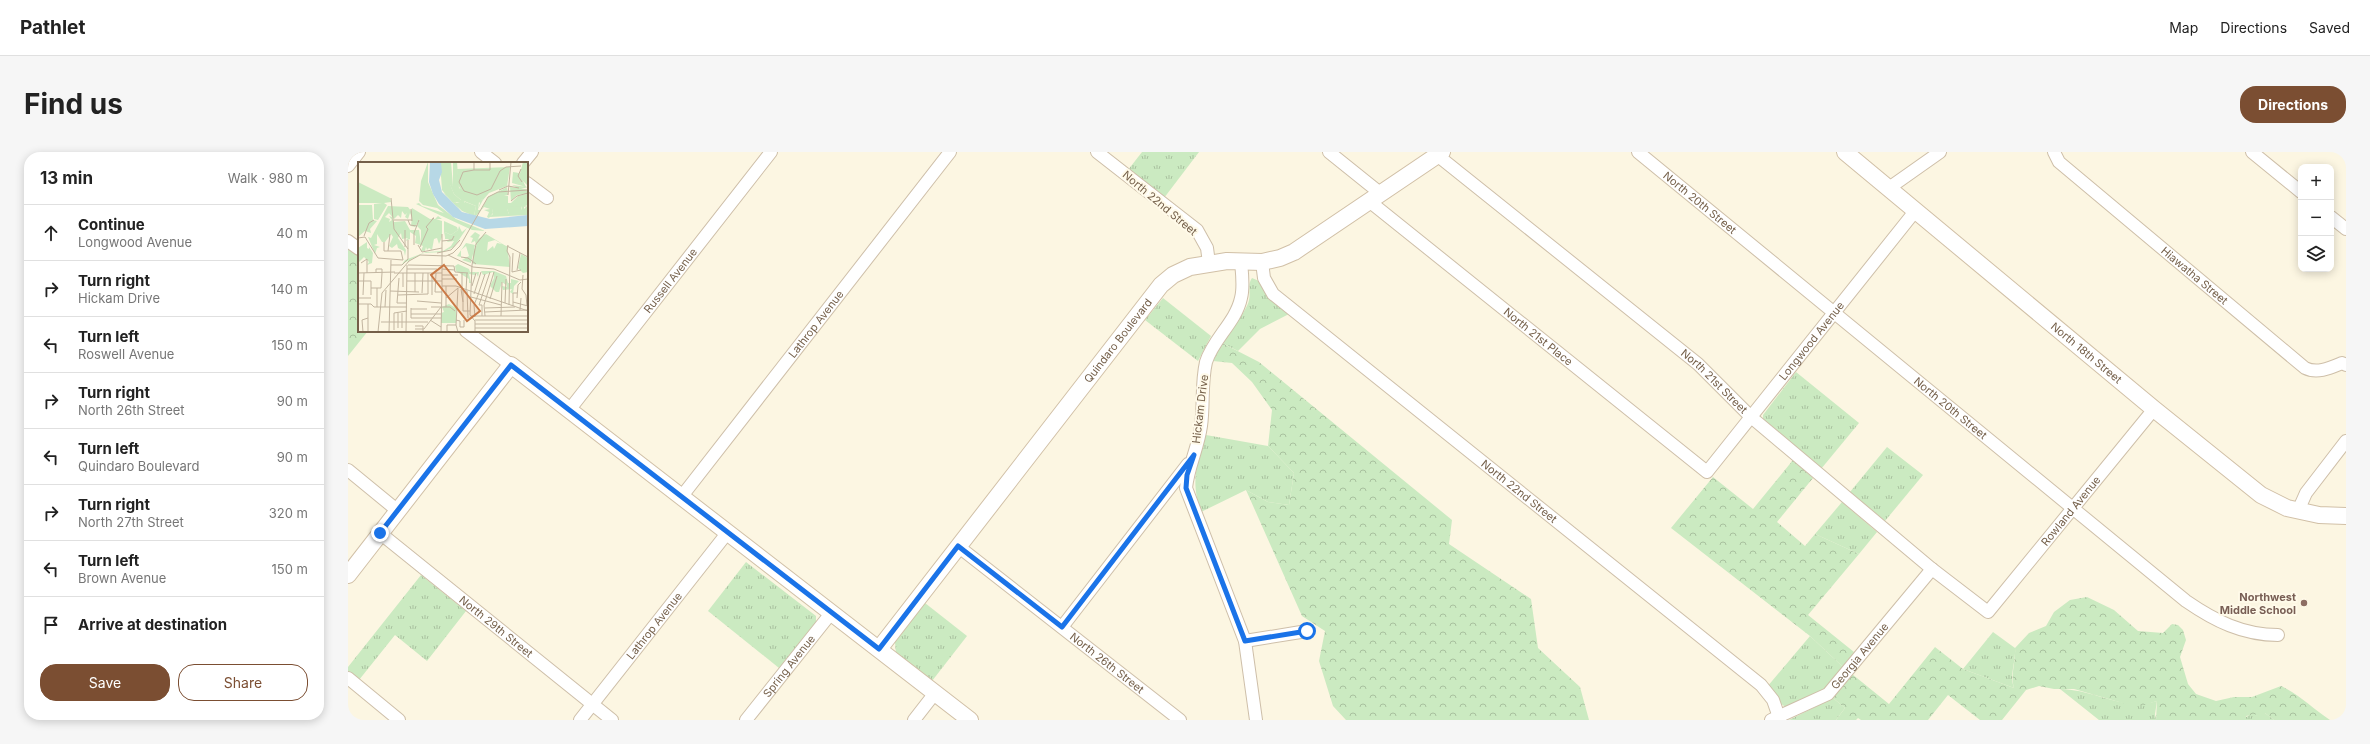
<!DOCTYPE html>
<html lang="en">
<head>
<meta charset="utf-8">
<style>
	body { margin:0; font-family:Inter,sans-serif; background:#f6f6f6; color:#222 }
	.controls { position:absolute; right:12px; top:12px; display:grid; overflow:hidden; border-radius:8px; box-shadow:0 2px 10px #0003 }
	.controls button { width:36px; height:36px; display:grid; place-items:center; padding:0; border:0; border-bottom:1px solid #e0e0e0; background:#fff; color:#222; font:20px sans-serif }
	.stop { position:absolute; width:12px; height:12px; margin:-9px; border:3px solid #1a73e8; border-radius:50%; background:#fff }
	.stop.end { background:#1a73e8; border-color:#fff; box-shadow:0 1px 4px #0008 }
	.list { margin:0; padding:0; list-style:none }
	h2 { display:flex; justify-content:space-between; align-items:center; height:52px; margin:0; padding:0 16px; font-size:17px }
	h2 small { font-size:13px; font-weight:400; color:#767676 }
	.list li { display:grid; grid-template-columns:26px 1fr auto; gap:12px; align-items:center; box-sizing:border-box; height:56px; padding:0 16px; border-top:1px solid #e0e0e0 }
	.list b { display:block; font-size:15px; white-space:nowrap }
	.list p { margin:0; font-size:13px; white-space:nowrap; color:#767676 }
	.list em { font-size:13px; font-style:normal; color:#767676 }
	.actions { display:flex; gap:8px; padding:12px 16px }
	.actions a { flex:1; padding:9px 0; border:1px solid #7b4e32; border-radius:16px; text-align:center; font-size:14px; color:#7b4e32 }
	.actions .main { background:#7b4e32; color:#fff }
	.icon { flex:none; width:22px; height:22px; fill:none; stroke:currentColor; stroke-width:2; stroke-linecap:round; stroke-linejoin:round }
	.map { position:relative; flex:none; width:1998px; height:568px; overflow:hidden; border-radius:16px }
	header { display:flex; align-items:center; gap:24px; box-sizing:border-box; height:56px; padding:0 20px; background:#fff; border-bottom:1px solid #e0e0e0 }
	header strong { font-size:19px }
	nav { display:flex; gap:22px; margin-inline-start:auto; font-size:14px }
	.intro { display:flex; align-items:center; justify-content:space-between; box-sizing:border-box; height:96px; padding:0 24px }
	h1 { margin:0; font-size:28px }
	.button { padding:10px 18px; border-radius:16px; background:#7b4e32; color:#fff; font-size:14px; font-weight:700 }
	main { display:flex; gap:24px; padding:0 24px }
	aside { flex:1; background:#fff; border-radius:16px; box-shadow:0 2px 10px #0003 }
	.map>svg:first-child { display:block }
	.grass { fill:url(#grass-tufts) }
	.forest { fill:url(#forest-crowns) }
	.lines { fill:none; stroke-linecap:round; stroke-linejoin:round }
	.street-casing { stroke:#cebfa9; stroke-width:14 }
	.secondary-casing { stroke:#d1c0a7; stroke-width:18 }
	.street { stroke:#fff; stroke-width:12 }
	.secondary { stroke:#fff; stroke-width:16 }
	.route { stroke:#1a73e8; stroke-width:5 }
	.education-dot { fill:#8d6e63; stroke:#fffae9; stroke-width:1.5 }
	.labels { text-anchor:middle; stroke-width:4; stroke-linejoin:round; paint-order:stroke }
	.street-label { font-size:11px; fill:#745f49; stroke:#fffae9 }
	.education-label { font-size:11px; font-weight:bold; fill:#785e54; stroke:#fffae9; text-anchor:end }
	.inset-road { fill:none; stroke:#c2b5a0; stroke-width:1 }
	.view { fill:#ca7a47; fill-opacity:0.15; stroke:#ca7a47; stroke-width:2 }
	.inset-edge { fill:none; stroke:#745f49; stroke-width:2 }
</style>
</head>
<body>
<header>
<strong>Pathlet</strong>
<nav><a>Map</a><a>Directions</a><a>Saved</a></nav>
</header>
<div class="intro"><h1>Find us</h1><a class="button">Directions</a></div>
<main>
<aside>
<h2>13 min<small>Walk · 980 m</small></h2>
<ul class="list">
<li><svg class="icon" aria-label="ahead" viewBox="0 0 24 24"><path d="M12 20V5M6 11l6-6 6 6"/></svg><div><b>Continue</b><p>Longwood Avenue</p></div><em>40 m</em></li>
<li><svg class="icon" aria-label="right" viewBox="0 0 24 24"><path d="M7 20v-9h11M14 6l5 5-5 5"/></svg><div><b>Turn right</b><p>Hickam Drive</p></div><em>140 m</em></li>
<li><svg class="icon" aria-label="left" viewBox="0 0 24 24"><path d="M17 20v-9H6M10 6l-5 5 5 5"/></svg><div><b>Turn left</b><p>Roswell Avenue</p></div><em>150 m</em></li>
<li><svg class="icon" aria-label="right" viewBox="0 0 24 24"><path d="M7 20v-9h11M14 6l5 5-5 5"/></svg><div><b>Turn right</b><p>North 26th Street</p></div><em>90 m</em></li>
<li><svg class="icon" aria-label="left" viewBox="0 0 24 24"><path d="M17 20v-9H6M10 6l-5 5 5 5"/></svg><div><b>Turn left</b><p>Quindaro Boulevard</p></div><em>90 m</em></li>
<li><svg class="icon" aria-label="right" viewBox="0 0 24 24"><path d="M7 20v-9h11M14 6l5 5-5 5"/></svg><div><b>Turn right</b><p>North 27th Street</p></div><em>320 m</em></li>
<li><svg class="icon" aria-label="left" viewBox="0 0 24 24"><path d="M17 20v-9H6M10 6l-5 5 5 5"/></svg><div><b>Turn left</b><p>Brown Avenue</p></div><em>150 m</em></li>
<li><svg class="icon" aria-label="arrive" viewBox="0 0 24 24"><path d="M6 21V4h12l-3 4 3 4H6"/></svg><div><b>Arrive at destination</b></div></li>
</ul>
<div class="actions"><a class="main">Save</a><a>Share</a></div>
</aside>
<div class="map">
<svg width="1998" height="568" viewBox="0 0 1998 568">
	<defs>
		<pattern id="grass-tufts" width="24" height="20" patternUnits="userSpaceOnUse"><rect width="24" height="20" fill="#cbeac1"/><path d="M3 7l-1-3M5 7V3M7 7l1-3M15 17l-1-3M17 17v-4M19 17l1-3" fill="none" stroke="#a9c19f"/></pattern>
		<pattern id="forest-crowns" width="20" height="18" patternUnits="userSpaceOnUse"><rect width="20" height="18" fill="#cbeac1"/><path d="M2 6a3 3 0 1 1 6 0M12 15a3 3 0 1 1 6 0" fill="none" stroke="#a9c19f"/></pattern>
	</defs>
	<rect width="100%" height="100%" fill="#fcf6e2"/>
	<g class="grass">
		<polygon points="794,0 851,0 816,46 780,18"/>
		<path d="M904,126L911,129L919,142L941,162L912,177L890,199L874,191C881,180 899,159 901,148C903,140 899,133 904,126Z"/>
		<polygon points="815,146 863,184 850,209 797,168"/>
		<polygon points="1448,220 1511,271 1473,317 1415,268 1415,263"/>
		<path d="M858,283L920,294L946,321L941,353L920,350L898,338L853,360C842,328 849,314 858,283Z"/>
		<polygon points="1539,295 1575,323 1537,369 1502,340"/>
		<polygon points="1494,350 1529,380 1511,402 1467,382"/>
		<polygon points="398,410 468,464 468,470 431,516 360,459"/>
		<polygon points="73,423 118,459 79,509 47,483 11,528 0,520 0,515"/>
		<polygon points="577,451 619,484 584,529 548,502 547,490"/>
		<path d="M1645,480L1667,496C1668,510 1661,523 1666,536L1615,517Z"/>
		<path d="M1462,484L1495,515L1475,538L1438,555C1430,552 1426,541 1419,535Z"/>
		<path d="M1712,537C1745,537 1777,560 1809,549L1807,562L1808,568H1751Z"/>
		<polygon points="1485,546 1497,556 1488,568 1441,568"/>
		<polygon points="1906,561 1917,561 1926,568 1898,568 1898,565"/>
	</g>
	<g class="forest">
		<polygon points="0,96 11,105 11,179 20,179 0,204"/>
		<polygon points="874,191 911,210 1104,368 1101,392 1183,447 1190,496 1232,535 1241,568 998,568 985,554 971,509 977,479 954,464 898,338 920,350 941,353 946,321 920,294 924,258 904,230 884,211 865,209"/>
		<polygon points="1445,308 1465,326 1429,370 1457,394 1467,382 1511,402 1460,463 1506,500 1495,515 1462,484 1323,376 1365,325 1405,357"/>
		<path d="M1739,445L1766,458L1790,479L1815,481L1824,472L1830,473L1835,478L1838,488L1832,505L1840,532L1848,542L1868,549L1886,545H1904L1933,534C1952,543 1965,557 1982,568H1926L1917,561L1898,564V568H1808L1809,549L1796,553L1778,552L1726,537H1706L1691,534L1678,538L1654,568H1632L1600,543L1580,568H1513L1510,566L1508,568H1488L1497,556L1485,546L1504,522L1541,552L1587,495L1615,517L1666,536C1662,523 1668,510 1667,496L1681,481L1698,474L1706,460L1722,448Z"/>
	</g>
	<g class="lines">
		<g class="street-casing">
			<g id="street">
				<polyline points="133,0 147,11"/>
				<polyline points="749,0 849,78 859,96 861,111"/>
				<polyline points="981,0 1032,41"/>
				<path id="s1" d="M1290,0L1838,449C1867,469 1895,483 1930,483"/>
				<path id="s2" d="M1706,0L1711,10L1957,216C1969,222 1982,216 1994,211L1998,213"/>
				<polyline points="1904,0 1953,40"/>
				<path id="s3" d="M1089,3L1350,212L1403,265L1584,417L1640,460L1806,257"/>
				<polyline points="175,11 184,0"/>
				<polyline points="0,14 11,0"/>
				<polyline points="179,31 199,46"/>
				<polyline points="1541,36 1592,0"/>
				<path id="s4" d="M1021,49L1359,320L1568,58"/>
				<polyline points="1983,65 1998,77"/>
				<polyline points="0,89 11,97"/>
				<path d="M893,110C894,121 896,135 893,146C888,170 865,187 858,210C853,232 856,253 853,274C850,296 840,315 838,336L897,489L908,568"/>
				<path id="s5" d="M914,110L916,126L925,142L1413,533L1425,548L1432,568"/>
				<polyline points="118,179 163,213"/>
				<path id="s6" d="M222,257L423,0"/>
				<polyline points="0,318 50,359"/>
				<path id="s7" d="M334,344L602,0"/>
				<polyline points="1950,359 1958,341 1998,289"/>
				<path id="s8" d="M32,381L264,568"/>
				<path id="s9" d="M611,395L832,568"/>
				<polyline points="714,475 840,312"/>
				<polyline points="897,489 959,479"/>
				<polyline points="0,526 51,568"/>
				<path id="s10" d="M232,568L380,380"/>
				<path id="s11" d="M398,568L484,460"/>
				<polyline points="566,568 587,541"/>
				<path id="s12" d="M1423,568L1480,542L1584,417"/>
			</g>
		</g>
		<g class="secondary-casing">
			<g id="secondary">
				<path id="s13" d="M1497,0L1806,257L1913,343L1939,356L1971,363L1998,364"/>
				<polyline points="0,423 163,213 622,568"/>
				<path id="s14" d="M531,497L813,133L825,123L842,115L879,109L914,110L932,106L946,100L1094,0"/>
			</g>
		</g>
		<use href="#street" class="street"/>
		<use href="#secondary" class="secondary"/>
	</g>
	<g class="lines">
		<polyline class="route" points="32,381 163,213 531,497 610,394 714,475 846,303 839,323 838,336 897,489 959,479"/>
	</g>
	<circle class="education-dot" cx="1956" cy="451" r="4"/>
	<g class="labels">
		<g class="street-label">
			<text dy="4" stroke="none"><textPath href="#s1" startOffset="80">North 20th Street</textPath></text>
			<text transform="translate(812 51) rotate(40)" y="4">North 22nd Street</text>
			<text dy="4" stroke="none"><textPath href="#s2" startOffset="188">Hiawatha Street</textPath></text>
			<text dy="4" stroke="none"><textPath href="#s6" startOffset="163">Russell Avenue</textPath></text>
			<text dy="4" stroke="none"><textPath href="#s7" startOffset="218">Lathrop Avenue</textPath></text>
			<text dy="4" stroke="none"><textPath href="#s4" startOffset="217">North 21st Place</textPath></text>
			<text dy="4" stroke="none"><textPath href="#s14" startOffset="390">Quindaro Boulevard</textPath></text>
			<text dy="4" stroke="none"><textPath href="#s4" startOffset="601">Longwood Avenue</textPath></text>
			<text dy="4" stroke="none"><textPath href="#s13" startOffset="314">North 18th Street</textPath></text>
			<text dy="4" stroke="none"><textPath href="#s3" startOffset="358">North 21st Street</textPath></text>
			<text transform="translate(852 257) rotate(-83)" y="4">Hickam Drive</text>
			<text dy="4" stroke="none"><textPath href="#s1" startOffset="404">North 20th Street</textPath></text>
			<text dy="4" stroke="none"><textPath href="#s5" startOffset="350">North 22nd Street</textPath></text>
			<text dy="4" stroke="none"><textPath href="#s3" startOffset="847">Rowland Avenue</textPath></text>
			<text dy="4" stroke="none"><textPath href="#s10" startOffset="120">Lathrop Avenue</textPath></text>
			<text dy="4" stroke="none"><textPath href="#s8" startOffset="149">North 29th Street</textPath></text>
			<text dy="4" stroke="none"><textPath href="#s12" startOffset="112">Georgia Avenue</textPath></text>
			<text dy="4" stroke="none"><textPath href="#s9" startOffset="188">North 26th Street</textPath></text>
			<text dy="4" stroke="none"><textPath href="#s11" startOffset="69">Spring Avenue</textPath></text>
		</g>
		<g class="education-label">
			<text x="1948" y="449">Northwest<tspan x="1948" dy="13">Middle School</tspan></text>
		</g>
	</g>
	<g transform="translate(10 10)">
		<rect width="170" height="170" fill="#fcf6e2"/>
		<path d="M95,0H99L101,26L125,38L120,47L122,41L121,40L120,48H123L130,35L149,25L150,33H146L150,34V41H153L160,34L169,32L159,33L153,39L152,25L160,26L154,23L170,25L163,27H170L167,28L170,29V43L167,44L170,46L164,44L163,48L162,45H152L151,52L149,47H134L135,51L131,56L129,55L131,50L126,48L132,47L126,45L118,54H116L118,44L106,39L107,42L97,40L102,48L88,34L85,29L95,41L103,38L96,32L89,16V8H86H89L90,16L95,24ZM155,10L161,11L168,25L154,21ZM101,64L104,70L109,66L96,85L85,90L66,91L44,102L47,98L68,90L85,89L93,84L96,79L89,80L91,77H87V70L93,73L100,68Z" fill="#cbeac1"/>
		<path d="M70,0V20L80,43L98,57L127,69L114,68L58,42L61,41L64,44L86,51L79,46L65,43L61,39L63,19ZM82,0H93L95,24L92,22L96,32L104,39L95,41L84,28ZM0,20L32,36L33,40L26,41L29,43L20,58L16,57V42L24,41H0ZM105,39L118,44L116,54L104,49L96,41H107ZM0,43H14L15,58L19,59L12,67L13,71L7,69L0,75ZM170,43V53L131,55L135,52L134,47H149L151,52V45L162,44L164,48V44H166V47ZM30,44L50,45L53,49L54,46L72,57H77L80,54L84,57H78L84,59V75L81,82L79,76L76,77L74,88L71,86L69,88L68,85L67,89H63L65,84L57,81L58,74L52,70V77L47,79L50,76L44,77L43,71L40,76L48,88L47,94L46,89L40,86L39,82L34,86L31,84L35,75L33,72L27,80H24L19,72V82L16,83L22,85L19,86L17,92L10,75L13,76ZM44,49L47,53L49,51L47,55L50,57L52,51L54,55L53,64L57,65L62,57L59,64L63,68V82L61,68H52L47,59L36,60L34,55L31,54L34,58L31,60L32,57L27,55L31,51L36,57L40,53L43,56ZM86,59L99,65L100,68L93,73L87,70L86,75ZM117,70L122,73L120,77L128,72L148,84L136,87L139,81L144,82L137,78L130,80L129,89L118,83L117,79L113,81L115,76L112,75ZM9,80V86L11,87V85L15,91L14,101L9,103L11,100L6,95L0,101V111V86ZM108,81L117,83L113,101L104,98L111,94L108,84L103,88V95L99,94ZM163,92L170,96V110L165,111L160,106ZM100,102L111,107L112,110H121L120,115L118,110L117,113L111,112L113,121H111V117L98,109L97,104ZM123,109H136L148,114L150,121H153V117L161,119L156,124L155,132L152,130L154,127L145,128L144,124L149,125L147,116L148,123L144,120L141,130H138L132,124L136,116L135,110L125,113Z" fill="#cbeac1" fill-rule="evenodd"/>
		<path d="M126,72L129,76V89L135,84L136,87L140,83L149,84L152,105L115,102V89Z" fill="#cbeac1"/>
		<path d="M165,0H170V24L161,15ZM152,5L149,24L131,31L125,38L105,31L100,23L99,7ZM91,142L98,146V161H83V151L86,150L84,145Z" fill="#cbeac1"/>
		<path d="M72,0L83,1L84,10L81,18L84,30L104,50L132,57L170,53V64L127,67L95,55L81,42L75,32L71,20Z" fill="#b7d8e6"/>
		<path class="inset-road" d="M116,0V8L105,10L101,20L106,29L119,33L133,27L142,9L148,5L163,4M163,7L160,14L164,20M116,8H132V0M141,28L150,24L161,26M150,33L153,0M33,36L36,67L50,87M153,39L159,34L170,31M53,47L54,59M36,58H54M50,58L52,63L59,64M47,68V85M6,74L11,61L16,58M0,76L7,75L20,96L45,98L43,89H26V80M84,79L94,78L96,74M56,83V71L61,58M60,83L64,90L84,86M150,83L149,89L152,95L151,143M149,84L170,95M62,85L70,67L68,65L74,58L75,56H76L74,58M30,89L32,72M79,91L93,88L102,78M155,91L154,110L163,108M90,93L115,105L136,107L162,118L170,117M103,95L110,96L118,102M3,101L9,97V111M33,103H44L50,97V78M50,103L96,104L97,110L110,111M114,103L118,82L128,70M114,103L112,153L117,159V170M49,107H79M84,107L97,108M159,108L162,91M0,111L37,110M18,111V107H24V111M36,111H84V124H98L170,149M78,111L77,130H84M84,111V72M84,113H100M165,113L164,127L168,133L169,144M41,116L39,141H49M84,117H99M0,119H13V133M49,119H84M114,124L118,111M45,125V111M13,126H23L24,111M103,127L105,140M104,128V111M105,128V149H112M32,129L61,130M108,129L109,111M109,129L110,156M57,130V111M64,131L65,111M116,132L123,110M5,133L6,111M40,133L70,132V111M74,133V111M120,133L127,112M113,135L143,143M0,136H13M88,136L100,126M159,136L160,123L163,120M132,137L139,114M59,139L83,141M155,140L170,144M147,141L148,117M0,142H13L16,145H49M121,143L132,110M121,143H124V154M155,144V131H159M19,145V126M27,145L28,128M73,145H92L97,149M88,145V124M53,146V156H83M127,146L157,145M53,147H69M162,148L163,136M127,150L169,148M53,152H83M113,154H170M127,154L126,143L136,110M143,154L144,120M117,155L116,143L120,133M72,158L83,165M98,158L102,159V165H106V158M117,158H170M23,160H70M117,162H170M57,164H65V170M40,166V151M44,166V151M117,166H170M57,167H66L83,145M36,168V151L49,149M5,170L4,158L10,156M10,170V142M20,170L24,131L51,99L62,93L88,94L95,91L102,84L130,35L140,30L170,28M31,170L33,98M48,170L49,103M83,170L84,124M89,170V163H98M100,170L98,163L100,126"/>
		<path class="view" d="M86,103L122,149L109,159L73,113Z"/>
		<rect width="170" height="170" class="inset-edge"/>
	</g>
</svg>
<div class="controls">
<button>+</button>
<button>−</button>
<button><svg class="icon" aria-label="layers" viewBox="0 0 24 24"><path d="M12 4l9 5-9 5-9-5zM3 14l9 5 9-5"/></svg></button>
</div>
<div class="stop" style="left:959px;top:479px"></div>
<div class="stop end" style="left:32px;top:381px"></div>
</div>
</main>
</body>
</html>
